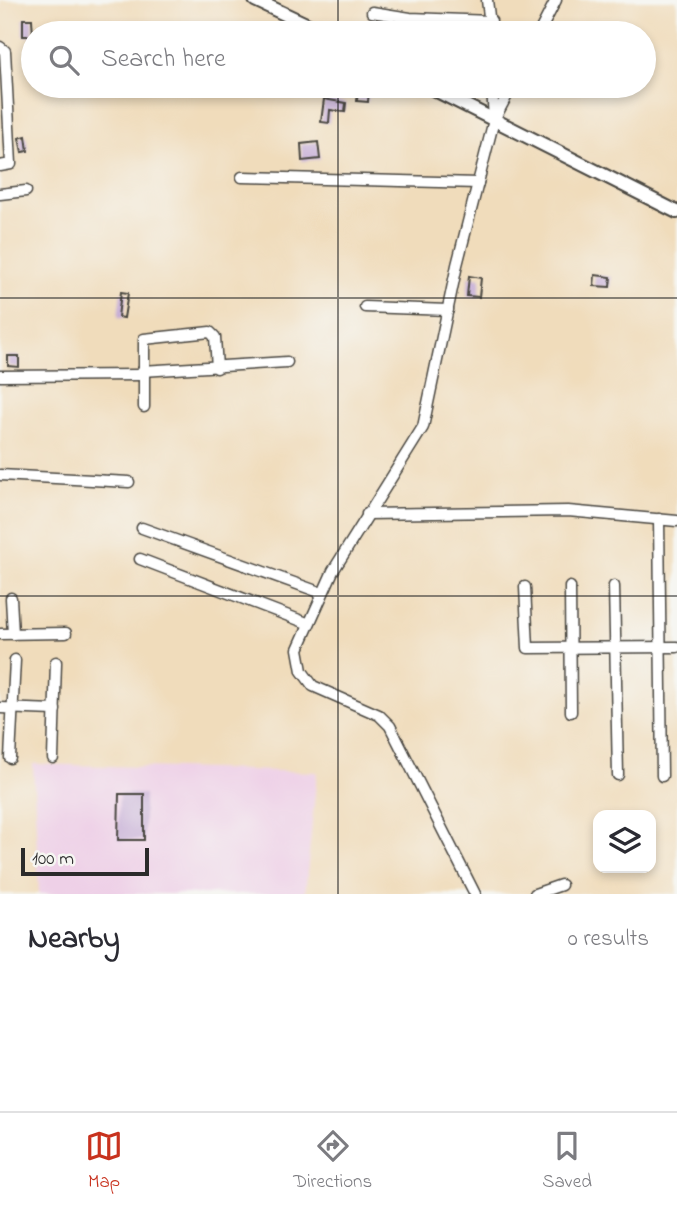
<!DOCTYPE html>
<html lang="en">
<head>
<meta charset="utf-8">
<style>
	body { margin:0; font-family:"Indie Flower",sans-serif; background:#f7f7f7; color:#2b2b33 }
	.controls { position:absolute; right:21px; bottom:21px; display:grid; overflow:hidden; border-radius:14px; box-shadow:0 4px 10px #0003 }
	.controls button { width:63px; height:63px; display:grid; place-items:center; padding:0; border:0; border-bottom:2px solid #e1e1e2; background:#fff; color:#2b2b33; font:35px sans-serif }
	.scale { position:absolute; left:21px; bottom:18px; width:128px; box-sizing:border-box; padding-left:7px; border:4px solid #2b2b2b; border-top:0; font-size:19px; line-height:24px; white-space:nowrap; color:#2b2b2b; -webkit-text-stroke:5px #f6f6f2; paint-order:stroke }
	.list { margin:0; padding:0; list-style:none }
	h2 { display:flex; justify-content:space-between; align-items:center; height:91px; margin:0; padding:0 28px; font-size:30px }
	h2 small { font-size:23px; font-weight:400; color:#7c7c81 }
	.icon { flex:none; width:38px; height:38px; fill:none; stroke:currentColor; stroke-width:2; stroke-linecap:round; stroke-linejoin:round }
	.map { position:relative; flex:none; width:677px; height:894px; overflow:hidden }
	.search { position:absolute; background:#fff; box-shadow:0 4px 10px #0003; left:21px; right:21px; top:21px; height:77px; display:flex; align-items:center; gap:18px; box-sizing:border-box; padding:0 24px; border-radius:38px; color:#7c7c81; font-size:26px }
	.sheet { height:217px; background:#fff }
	nav { display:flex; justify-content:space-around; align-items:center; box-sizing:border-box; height:98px; border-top:2px solid #e1e1e2; background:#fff; font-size:19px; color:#7c7c81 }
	nav a { display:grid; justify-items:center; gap:4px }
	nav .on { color:#c8321e }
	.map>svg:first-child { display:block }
	.built { fill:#eed0e7 }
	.building { fill:#c4abd5 }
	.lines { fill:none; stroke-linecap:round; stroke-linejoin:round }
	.minor-casing { stroke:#494641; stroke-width:13 }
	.major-casing { stroke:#494641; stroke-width:16 }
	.minor { stroke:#fff; stroke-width:10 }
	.major { stroke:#fff; stroke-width:12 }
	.grid { fill:none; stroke:#2b2b2b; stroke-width:2; stroke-opacity:0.55 }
</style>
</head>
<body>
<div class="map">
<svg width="677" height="894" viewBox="0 0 677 894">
	<rect width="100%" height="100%" fill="#f6f6f2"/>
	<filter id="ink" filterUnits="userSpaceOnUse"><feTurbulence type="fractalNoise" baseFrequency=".0143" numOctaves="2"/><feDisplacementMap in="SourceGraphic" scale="14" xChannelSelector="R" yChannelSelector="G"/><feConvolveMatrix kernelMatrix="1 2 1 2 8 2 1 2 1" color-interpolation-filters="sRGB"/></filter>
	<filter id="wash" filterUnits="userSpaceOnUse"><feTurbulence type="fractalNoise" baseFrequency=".00686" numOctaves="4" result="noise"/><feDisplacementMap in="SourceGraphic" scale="28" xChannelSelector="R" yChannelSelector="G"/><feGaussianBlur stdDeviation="1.57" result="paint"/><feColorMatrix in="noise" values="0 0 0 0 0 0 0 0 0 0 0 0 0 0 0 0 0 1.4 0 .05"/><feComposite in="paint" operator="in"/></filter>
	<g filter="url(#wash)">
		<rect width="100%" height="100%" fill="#f0dcbb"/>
		<polygon class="built" points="33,764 317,772 305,894 39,894"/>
		<g id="blocks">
			<g class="building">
				<polygon points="23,19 32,19 33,36 23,36"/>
				<polygon points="379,22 387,23 387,33 356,33 358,23 379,26"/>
				<polygon points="358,88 369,89 368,102 357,101"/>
				<polygon points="324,99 346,103 345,112 330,110 329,123 321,122"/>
				<polygon points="26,136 28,151 22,152 19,138"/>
				<polygon points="318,142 320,159 302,161 301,144"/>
				<polygon points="595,275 611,277 610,287 594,286"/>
				<polygon points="469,276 481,278 479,297 467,296"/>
				<polygon points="121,292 128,293 124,318 118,317"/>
				<polygon points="8,356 19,356 19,367 8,366"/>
				<polygon points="119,794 144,794 144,840 118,840"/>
			</g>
		</g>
	</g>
	<g filter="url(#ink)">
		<use href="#blocks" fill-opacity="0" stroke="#494641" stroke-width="2"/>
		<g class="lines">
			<g class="minor-casing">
				<g id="minor">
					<polyline points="487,0 491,33"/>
					<polyline points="372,12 410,18 491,21"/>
					<polyline points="539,33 556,0"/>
					<polyline points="0,47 5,51 11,164 0,166"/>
					<polyline points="315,86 340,86"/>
					<polyline points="492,86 494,120"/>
					<polyline points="242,177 478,183"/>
					<polyline points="0,194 26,191"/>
					<polyline points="365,307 448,310"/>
					<polyline points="142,371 287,362"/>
					<polyline points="0,376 142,375"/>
					<polyline points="144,407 144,339 210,332 215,337 217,368"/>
					<polyline points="0,475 129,482"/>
					<polyline points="367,514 568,511 677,521"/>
					<polyline points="659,519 662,776"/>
					<polyline points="142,528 322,593"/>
					<polyline points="140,559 307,623"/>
					<polyline points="614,586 618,775"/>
					<polyline points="525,587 528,648 677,647"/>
					<polyline points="570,587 571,712"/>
					<polyline points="11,598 13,634"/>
					<polyline points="0,634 66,633"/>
					<polyline points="0,708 55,710"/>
					<polyline points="10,758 15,660"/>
					<polyline points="53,758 56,662"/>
					<polyline points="475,894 390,726 379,715 313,686 302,671 298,649 333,571 423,427 457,265 494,120 512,86"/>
					<polyline points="535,894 561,885"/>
				</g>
			</g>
			<g class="major-casing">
				<g id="major">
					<polyline points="255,0 325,33"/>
					<polyline points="427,86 677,212"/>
				</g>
			</g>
			<use href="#minor" class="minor"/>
			<use href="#major" class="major"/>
		</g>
	</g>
	<path class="grid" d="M338,0V33M338,86V894M0,298H677M0,596H677"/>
</svg>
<div class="controls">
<button><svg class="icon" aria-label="layers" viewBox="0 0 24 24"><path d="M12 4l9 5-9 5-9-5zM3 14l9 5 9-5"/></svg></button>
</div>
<div class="scale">100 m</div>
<div class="search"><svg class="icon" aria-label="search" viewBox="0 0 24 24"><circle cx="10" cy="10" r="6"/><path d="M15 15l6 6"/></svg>Search here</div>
</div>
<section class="sheet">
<h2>Nearby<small>0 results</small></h2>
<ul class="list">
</ul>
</section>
<nav>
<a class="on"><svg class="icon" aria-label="map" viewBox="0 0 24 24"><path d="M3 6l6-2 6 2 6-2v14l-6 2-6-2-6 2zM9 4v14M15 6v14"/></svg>Map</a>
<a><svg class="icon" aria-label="directions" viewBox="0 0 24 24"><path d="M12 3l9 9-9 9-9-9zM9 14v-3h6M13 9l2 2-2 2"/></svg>Directions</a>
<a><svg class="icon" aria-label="saved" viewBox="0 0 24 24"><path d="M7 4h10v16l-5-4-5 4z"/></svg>Saved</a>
</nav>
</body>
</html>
